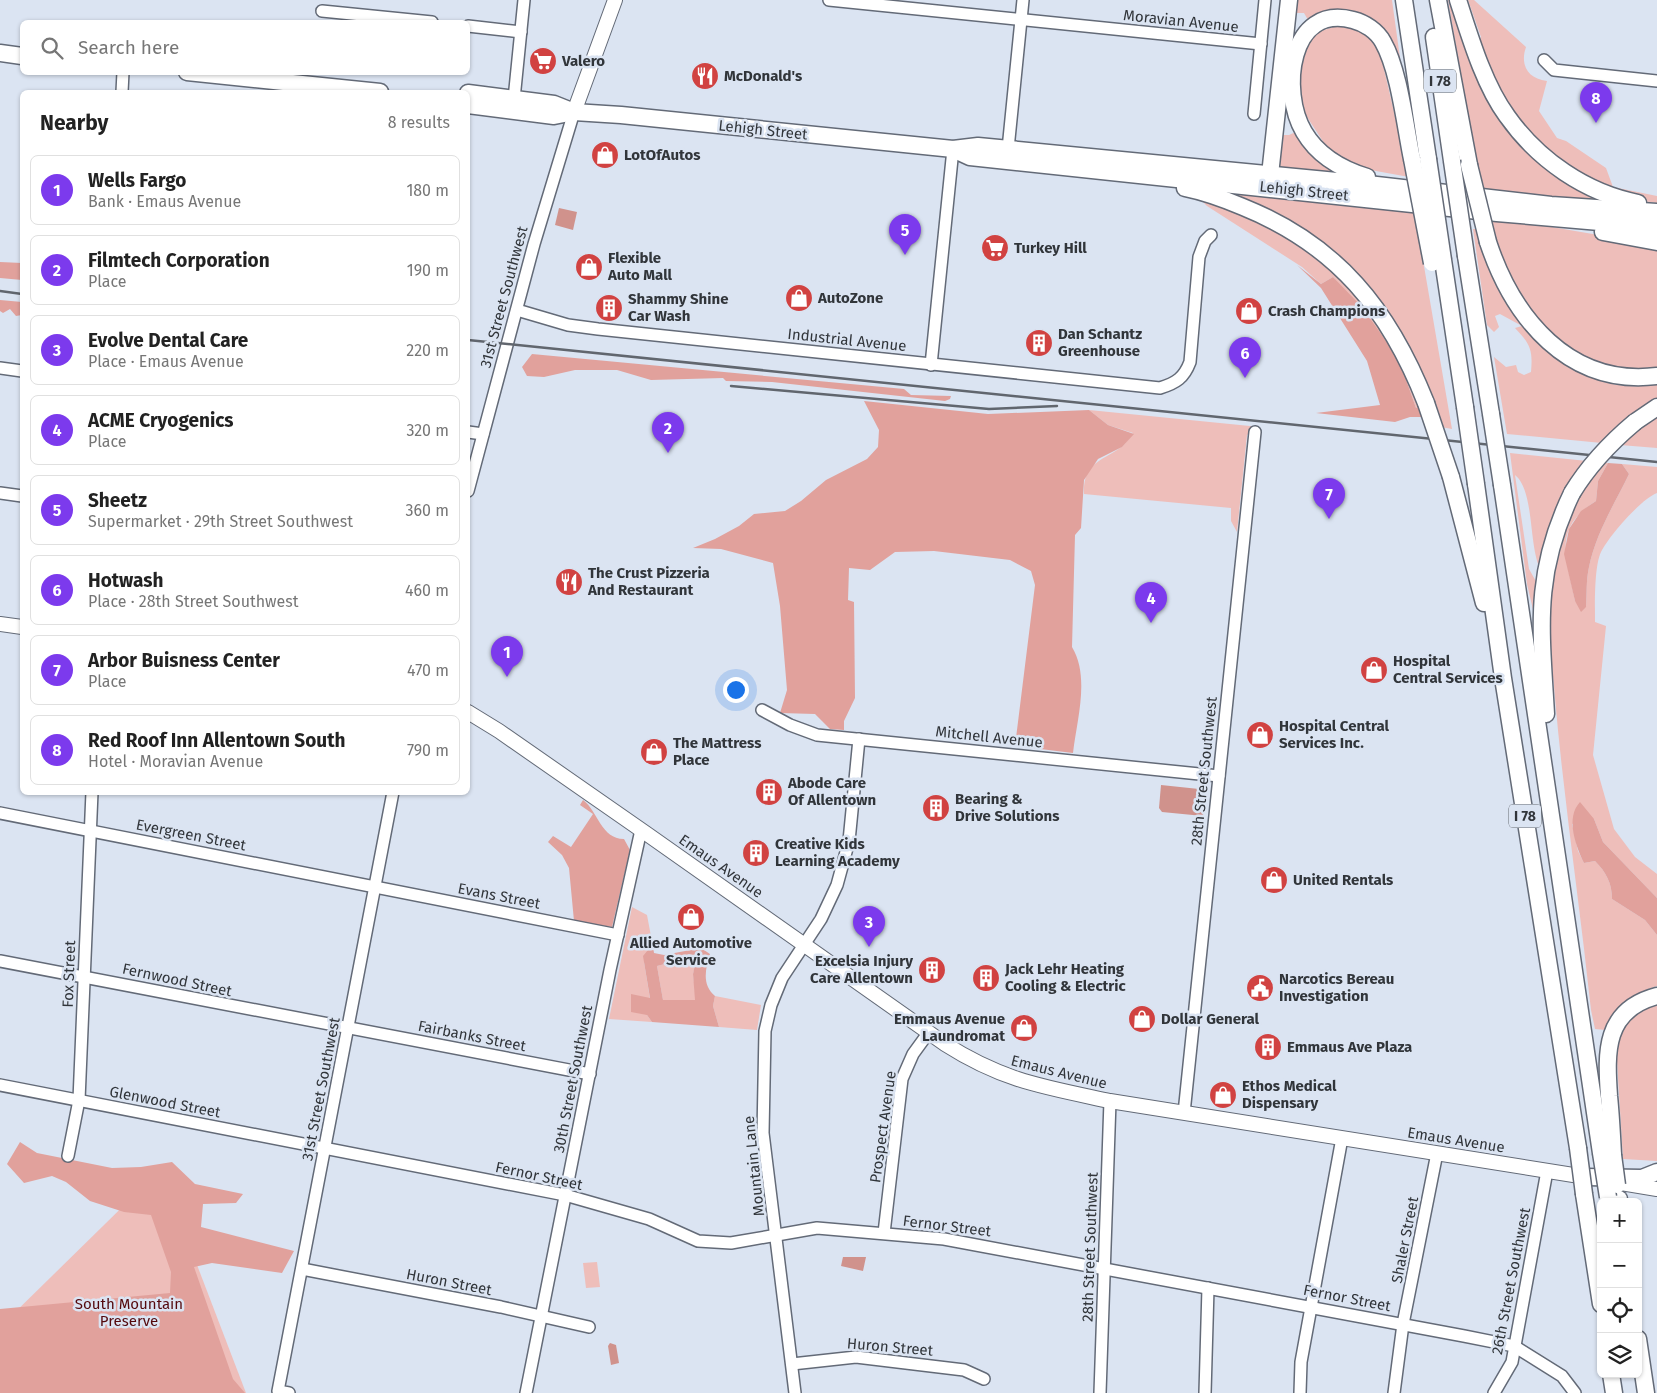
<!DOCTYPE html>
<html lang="en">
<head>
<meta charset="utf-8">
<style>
	body { margin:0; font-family:"Fira Sans",sans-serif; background:#f6f6f6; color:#222 }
	.controls { position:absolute; right:15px; bottom:15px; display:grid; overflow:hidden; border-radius:8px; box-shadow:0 1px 4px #0004 }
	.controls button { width:45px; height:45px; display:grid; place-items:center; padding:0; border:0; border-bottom:1px solid #e0e0e0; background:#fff; color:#222; font:25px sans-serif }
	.you { position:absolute; left:735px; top:689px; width:18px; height:18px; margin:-12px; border:4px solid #fff; border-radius:50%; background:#1a73e8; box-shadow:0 0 0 8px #1a73e833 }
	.badge { display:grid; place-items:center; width:32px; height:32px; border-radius:50%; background:#7c3aed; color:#fff; font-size:16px; font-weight:700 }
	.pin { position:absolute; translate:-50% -41px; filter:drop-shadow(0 1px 2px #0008) }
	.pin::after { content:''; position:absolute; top:26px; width:18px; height:15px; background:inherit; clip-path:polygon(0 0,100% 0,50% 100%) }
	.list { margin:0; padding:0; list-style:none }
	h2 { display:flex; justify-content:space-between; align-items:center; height:65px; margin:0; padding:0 20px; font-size:21px }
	h2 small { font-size:16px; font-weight:400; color:#767676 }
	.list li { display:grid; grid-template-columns:32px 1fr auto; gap:15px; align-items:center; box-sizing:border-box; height:70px; margin:0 10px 10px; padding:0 10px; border:1px solid #e0e0e0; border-radius:8px }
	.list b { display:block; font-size:19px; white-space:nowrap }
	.list p { margin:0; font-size:16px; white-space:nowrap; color:#767676 }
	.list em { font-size:16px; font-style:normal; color:#767676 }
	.icon { flex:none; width:28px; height:28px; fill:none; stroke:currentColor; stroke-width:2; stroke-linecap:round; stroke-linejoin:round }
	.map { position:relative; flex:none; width:1657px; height:1393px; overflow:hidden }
	.search { position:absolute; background:#fff; box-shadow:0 1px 4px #0004; left:20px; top:20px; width:450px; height:55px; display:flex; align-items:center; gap:12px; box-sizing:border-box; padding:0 18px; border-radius:8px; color:#767676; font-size:19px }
	.panel { position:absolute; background:#fff; box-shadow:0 1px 4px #0004; left:20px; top:90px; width:450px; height:705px; border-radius:8px }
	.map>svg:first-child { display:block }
	.green { fill:#eebeba }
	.forest { fill:#e1a19c; fill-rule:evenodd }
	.water { fill:#d0928c }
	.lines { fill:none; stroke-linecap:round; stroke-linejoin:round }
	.minor-casing { stroke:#636a77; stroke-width:14 }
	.major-casing { stroke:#636a77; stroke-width:16 }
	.highway-casing { stroke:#636a77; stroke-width:19 }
	.minor { stroke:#fff; stroke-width:11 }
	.major { stroke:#fff; stroke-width:14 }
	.highway { stroke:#fff; stroke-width:16 }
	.rail { stroke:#61666e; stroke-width:2.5 }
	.highway-bridge-casing { stroke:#636a77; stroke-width:19; stroke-linecap:butt }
	.highway-bridge { stroke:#fff; stroke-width:16 }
	.labels { text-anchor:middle; stroke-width:5; stroke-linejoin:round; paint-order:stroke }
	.shield { fill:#dbe4f2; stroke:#646a71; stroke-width:1 }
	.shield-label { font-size:14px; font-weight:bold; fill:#31353a }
	.street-label { font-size:15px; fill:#31353a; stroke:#dbe4f2 }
	.poi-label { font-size:15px; font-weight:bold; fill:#31353a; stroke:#dbe4f2; text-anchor:start }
	.park-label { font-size:15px; fill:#54090d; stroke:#dbe4f2 }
</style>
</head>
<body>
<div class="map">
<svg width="1657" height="1393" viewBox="0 0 1657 1393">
	<rect width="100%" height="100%" fill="#dbe4f2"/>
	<g class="green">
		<path d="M1296,0H1392L1400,58C1390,52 1388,39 1382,29C1366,6 1328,5 1308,20L1304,13H1294Z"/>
		<polygon points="1448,0 1453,0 1501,117 1606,200 1574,200 1481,189"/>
		<path d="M1468,0H1474L1526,47C1520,64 1527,79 1547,81L1539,111L1557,138L1566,141L1606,168L1613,187L1657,196V203C1643,201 1628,200 1616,194C1583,181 1537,144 1516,116C1498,94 1488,67 1479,41L1481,37Z"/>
		<path d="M1336,26C1362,29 1369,32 1381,56L1409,177L1354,167L1326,146L1305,114L1298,79L1303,53L1315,33Z"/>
		<polygon points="1298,131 1345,174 1282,168 1277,162 1282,135 1289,135"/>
		<polygon points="1219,190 1414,208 1452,429 1441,427 1405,337 1402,338 1367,287"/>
		<polygon points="1196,195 1264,223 1312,253 1352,288 1391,341 1420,408 1416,408 1402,368 1388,344 1333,277 1321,284 1302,267 1207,206"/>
		<polygon points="1487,216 1657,245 1657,371 1615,369 1572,352 1543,329 1508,280"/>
		<path d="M1473,229H1478C1483,249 1487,269 1497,287C1526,344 1588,398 1657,384V398L1602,443L1507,434L1494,357L1506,367L1516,365L1518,372L1524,375L1531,372C1533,349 1530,344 1515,328L1522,326L1500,314L1495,316L1499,327L1494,332L1487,325Z"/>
		<path d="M1089,410L1260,427L1247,435L1237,532L1231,521V508L1084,494C1083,464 1099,462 1120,448C1125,445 1129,438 1133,433L1108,425Z"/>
		<polygon points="1657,416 1657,448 1620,445"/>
		<path d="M1510,453L1587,461L1541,571C1528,546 1535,491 1515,475L1529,569L1538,585V631L1527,584Z"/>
		<path d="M1604,462L1608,463L1598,481L1596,501C1551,529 1567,558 1575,601L1586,607C1587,594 1586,580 1589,567C1596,533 1614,505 1629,474L1622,464L1657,467V493C1641,499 1609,536 1601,552C1594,567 1595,604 1595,622L1606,626L1593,755L1614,829L1635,857L1657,874V898L1603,842L1594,819L1572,824L1578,851L1584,863L1595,861C1606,872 1612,883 1612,899L1645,920L1657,935V986C1631,994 1618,1006 1606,1030L1595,1029L1591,1010C1580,906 1564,802 1555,698C1552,658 1544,614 1552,573C1559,532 1578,494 1604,462Z"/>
		<polygon points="632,907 647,915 653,947 648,950 644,962 650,999 647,1015 652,1022 609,1019"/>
		<polygon points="698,956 693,974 696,1000 663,1000 657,966"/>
		<polygon points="715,996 761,1005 757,1030 719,1027 713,1006"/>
		<polygon points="1657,999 1657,1161 1623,1159 1616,1045 1625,1019"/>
		<polygon points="156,1174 163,1176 246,1393 0,1393 0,1327"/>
		<polygon points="597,1262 600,1287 586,1288 583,1263"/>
	</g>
	<g class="forest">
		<polygon points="0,262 22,263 22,280 0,278"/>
		<polygon points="1297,265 1321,284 1333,277 1362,307 1388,344 1402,368 1416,408 1420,408 1424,417 1410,417 1395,422 1316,413 1380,405 1367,361 1321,288"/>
		<polygon points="0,300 22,302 22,315 16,316 10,309 3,313 0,311"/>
		<polygon points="532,354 904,389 911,395 951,396 950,399 945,401 772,382 726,381 723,378 651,380 617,370 575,370 544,377 527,376 522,367"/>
		<path d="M864,401L988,414L1089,410L1108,425L1134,434L1122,447L1098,459L1084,480L1081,528L1075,535L1072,647C1090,677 1077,719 1073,753L1015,746L1035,585L1031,571L1010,560L934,551L895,552L870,570L849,568L848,600L854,602L855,698L844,721V730L830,729L815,714L780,713L787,690L780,606L773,563L721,549L693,548L715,539L739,526L754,514L785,511L801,501L826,480L867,459L878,447L879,430Z"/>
		<path d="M1608,463L1622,464L1629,474C1614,505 1596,533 1589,567C1586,580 1587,594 1586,607L1581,612L1575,601L1564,554L1569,529L1581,511L1596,501L1598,481Z"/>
		<path d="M583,800C598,811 601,839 624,839L630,850L612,927L574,921L569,868L562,855L548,842L553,836L571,847L593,814L580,805Z"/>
		<path d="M1580,802L1594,819L1603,842L1657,898V935L1645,920L1612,899C1612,883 1606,872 1595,861L1584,863C1576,846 1565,818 1580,802Z"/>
		<path d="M653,947L654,953L664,955L701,948L710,954C705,970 702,985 715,996L713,1006L719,1027L652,1022L647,1015L631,1012V994L650,998L643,956L648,950ZM697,956L693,974L695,1000H663L657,966Z"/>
		<polygon points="20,1142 37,1153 112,1168 141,1167 172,1162 195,1184 243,1194 236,1203 203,1204 201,1227 294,1251 282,1273 212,1263 194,1267 233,1379 245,1393 0,1393 0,1309 170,1293 171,1272 151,1215 124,1212 90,1201 66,1182 52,1176 24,1183 7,1164"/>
	</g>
	<g class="water">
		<polygon points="559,208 577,212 573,230 555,225"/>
		<polygon points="1161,785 1199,789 1206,795 1203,816 1162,812 1159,808"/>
		<polygon points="843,1257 866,1257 863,1271 841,1266"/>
		<polygon points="610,1343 616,1345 619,1363 611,1365 608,1346"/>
	</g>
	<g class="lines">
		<g class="minor-casing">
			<g id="minor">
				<polyline points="829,0 1261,44"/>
				<polyline points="322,11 432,22"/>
				<polyline points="468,26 521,32"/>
				<polyline points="1544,60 1554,70 1657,81"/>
				<polyline points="122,92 123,72"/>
				<polyline points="514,99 524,0"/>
				<polyline points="1254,114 1265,0"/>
				<polyline points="1008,149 1023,0"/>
				<path d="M517,310L568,325L598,329L1160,388C1176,383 1184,378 1190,362L1199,257L1205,241L1211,235"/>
				<polyline points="931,365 953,149"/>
				<polyline points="0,368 22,371"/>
				<polyline points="468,432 483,434"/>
				<polyline points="468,491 534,244 574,112"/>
				<polyline points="0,493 22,496"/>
				<polyline points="762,710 790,725 817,735 1219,776"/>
				<polyline points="0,813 618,935"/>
				<polyline points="0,961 590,1074"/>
				<polyline points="0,1085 565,1195 649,1219 698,1241 731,1243 817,1228 944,1239 1464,1336 1514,1346 1562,1376 1575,1393"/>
				<polyline points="1184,1113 1255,432"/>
				<polyline points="68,1156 79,1100 92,792"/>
				<polyline points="884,1233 902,1079 913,1054 929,1032"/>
				<polyline points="302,1269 501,1307 589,1327"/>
				<polyline points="792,1364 856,1357 964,1370 984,1379"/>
				<polyline points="289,1393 278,1391 393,792"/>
				<polyline points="526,1393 610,970 641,830"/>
				<polyline points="795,1393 763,1133 765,1031 771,1005 782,978 821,919 837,885 849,841 859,739"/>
				<polyline points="1100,1393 1110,1101"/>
				<polyline points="1205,1393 1208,1288"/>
				<polyline points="1300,1393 1301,1362 1342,1138"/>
				<polyline points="1394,1393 1403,1324 1437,1153"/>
				<polyline points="1494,1393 1512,1362 1547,1171"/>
			</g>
		</g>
		<g class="major-casing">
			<g id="major">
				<polyline points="574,112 615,0"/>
				<polyline points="0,624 22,627"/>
				<path d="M468,712L499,731L647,834L945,1044C1003,1081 1044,1087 1110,1101L1592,1178"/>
				<polyline points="1621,1183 1657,1189"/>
			</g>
		</g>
		<g class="highway-casing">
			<g id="highway">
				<polyline points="1404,0 1428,159"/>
				<polyline points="1438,0 1469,165"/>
				<path d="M1458,0C1470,37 1484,85 1507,116C1538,160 1586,193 1638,203"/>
				<polyline points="1434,37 1452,161"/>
				<polyline points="0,53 22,56"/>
				<polyline points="187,72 380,92"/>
				<polyline points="468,93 554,104 574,112"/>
				<polyline points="468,105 554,116 574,112 621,115 953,149 978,146 1368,184 1551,205 1657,212"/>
				<polyline points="957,151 970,157 1497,213 1657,227"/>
				<path d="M1367,177C1341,169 1318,156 1304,132C1280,92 1289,3 1353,20C1365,23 1377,31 1383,42C1399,70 1405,125 1412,159"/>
				<polyline points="1269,184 1289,0"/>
				<path d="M1185,188C1205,192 1224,199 1243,207C1337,245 1389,309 1426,403"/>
				<polyline points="1603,232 1657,242"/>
				<path d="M1488,242C1513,318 1569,387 1657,376"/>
				<polyline points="1466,256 1491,414"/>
				<polyline points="1443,260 1465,407"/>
				<polyline points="1635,422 1657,407"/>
				<polyline points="1451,477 1484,603"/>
				<polyline points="1476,484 1503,678 1578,1148"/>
				<polyline points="1502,485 1601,1153"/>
				<path d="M1546,714C1541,628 1533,574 1572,493"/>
				<path d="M1613,1155C1612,1135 1611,1116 1609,1096C1606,1052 1604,1010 1657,996"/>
				<polyline points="1585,1177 1642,1178 1657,1172"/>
				<polyline points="1584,1194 1601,1304"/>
				<polyline points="1619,1199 1619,1202"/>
				<polyline points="1638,1339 1646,1393"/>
				<polyline points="1611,1374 1614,1393"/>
			</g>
		</g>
		<use href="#minor" class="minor"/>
		<use href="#major" class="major"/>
		<use href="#highway" class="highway"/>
		<g class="rail">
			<polyline points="0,291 22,294"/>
			<polyline points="468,340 1657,462"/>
			<polyline points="731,386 989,409 1057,406"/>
		</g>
		<g class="highway-bridge-casing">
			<g id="highway-bridge">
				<polyline points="1412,159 1432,263"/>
				<polyline points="1428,159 1443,260"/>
				<polyline points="1452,161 1466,256"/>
				<polyline points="1469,165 1488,242"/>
				<polyline points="1426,403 1451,477"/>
				<polyline points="1465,407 1476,484"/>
				<polyline points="1491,414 1502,485"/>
				<path d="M1572,493C1589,465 1610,443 1635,422"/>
				<polyline points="1578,1148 1584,1194"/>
				<polyline points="1601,1153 1608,1197"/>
				<polyline points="1613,1155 1617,1185"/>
			</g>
		</g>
		<use href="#highway-bridge" class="highway-bridge"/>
	</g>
	<defs>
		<g id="supermarket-disc" transform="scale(1.4375)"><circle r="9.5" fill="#d14241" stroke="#dbe4f2"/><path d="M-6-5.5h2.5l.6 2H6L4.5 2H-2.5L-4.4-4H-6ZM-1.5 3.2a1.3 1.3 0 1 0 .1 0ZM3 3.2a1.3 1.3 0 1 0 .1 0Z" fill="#fff"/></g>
		<g id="restaurant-disc" transform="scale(1.4375)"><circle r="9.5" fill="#d14241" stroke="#dbe4f2"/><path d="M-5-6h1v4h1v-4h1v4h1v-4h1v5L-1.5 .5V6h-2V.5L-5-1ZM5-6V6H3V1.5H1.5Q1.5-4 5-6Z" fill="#fff"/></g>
		<g id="shop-disc" transform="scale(1.4375)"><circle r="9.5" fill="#d14241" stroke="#dbe4f2"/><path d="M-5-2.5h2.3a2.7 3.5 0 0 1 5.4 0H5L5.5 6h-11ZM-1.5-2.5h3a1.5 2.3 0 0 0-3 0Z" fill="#fff"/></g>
		<g id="building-disc" transform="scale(1.4375)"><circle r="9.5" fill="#d14241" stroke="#dbe4f2"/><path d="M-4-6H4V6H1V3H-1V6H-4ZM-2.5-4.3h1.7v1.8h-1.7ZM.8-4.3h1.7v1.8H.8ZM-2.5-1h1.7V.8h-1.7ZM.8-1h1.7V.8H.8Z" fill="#fff"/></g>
		<g id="civic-disc" transform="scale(1.4375)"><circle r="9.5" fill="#d14241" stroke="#dbe4f2"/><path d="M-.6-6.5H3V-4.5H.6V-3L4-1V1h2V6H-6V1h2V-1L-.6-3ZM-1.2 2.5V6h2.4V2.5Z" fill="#fff"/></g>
	</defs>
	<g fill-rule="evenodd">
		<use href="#supermarket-disc" x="543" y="61"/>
		<use href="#restaurant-disc" x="705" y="76"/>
		<use href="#shop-disc" x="605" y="155"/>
		<use href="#supermarket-disc" x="995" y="248"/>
		<use href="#shop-disc" x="589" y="267"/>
		<use href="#shop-disc" x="799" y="298"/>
		<use href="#building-disc" x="609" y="308"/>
		<use href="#shop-disc" x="1249" y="311"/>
		<use href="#building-disc" x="1039" y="343"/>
		<use href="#restaurant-disc" x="569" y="582"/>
		<use href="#shop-disc" x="1374" y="670"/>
		<use href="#shop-disc" x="1260" y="735"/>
		<use href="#shop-disc" x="654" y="752"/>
		<use href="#building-disc" x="769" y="792"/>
		<use href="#building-disc" x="936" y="808"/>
		<use href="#building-disc" x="756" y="853"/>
		<use href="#shop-disc" x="1274" y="880"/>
		<use href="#shop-disc" x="691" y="917"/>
		<use href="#building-disc" x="932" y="970"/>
		<use href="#building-disc" x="986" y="978"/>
		<use href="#civic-disc" x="1260" y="988"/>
		<use href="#shop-disc" x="1142" y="1019"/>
		<use href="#shop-disc" x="1024" y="1028"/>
		<use href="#building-disc" x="1268" y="1047"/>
		<use href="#shop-disc" x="1223" y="1095"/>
	</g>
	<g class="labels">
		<g class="shield">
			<rect x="1424" y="69.5" width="32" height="23" rx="4"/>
			<rect x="1509" y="804.5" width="32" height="23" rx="4"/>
		</g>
		<g class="shield-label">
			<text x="1440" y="86">I 78</text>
			<text x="1525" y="821">I 78</text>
		</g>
		<g class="street-label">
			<text transform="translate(1181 21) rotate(6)" y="5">Moravian Avenue</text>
			<text transform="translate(763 130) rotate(6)" y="5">Lehigh Street</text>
			<text transform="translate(1304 191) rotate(6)" y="5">Lehigh Street</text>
			<text transform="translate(504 297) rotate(-75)" y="5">31st Street Southwest</text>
			<text transform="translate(847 340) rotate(6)" y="5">Industrial Avenue</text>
			<text transform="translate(989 737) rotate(6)" y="5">Mitchell Avenue</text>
			<text transform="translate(1204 771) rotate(-84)" y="5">28th Street Southwest</text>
			<text transform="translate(191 835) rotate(11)" y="5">Evergreen Street</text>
			<text transform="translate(721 866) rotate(35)" y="5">Emaus Avenue</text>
			<text transform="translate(499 896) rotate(11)" y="5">Evans Street</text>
			<text transform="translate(69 974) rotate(-88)" y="5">Fox Street</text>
			<text transform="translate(177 980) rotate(12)" y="5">Fernwood Street</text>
			<text transform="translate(472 1036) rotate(11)" y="5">Fairbanks Street</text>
			<text transform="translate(1059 1072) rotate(14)" y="5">Emaus Avenue</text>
			<text transform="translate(573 1079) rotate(-79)" y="5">30th Street Southwest</text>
			<text transform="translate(321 1089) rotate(-79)" y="5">31st Street Southwest</text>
			<text transform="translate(165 1102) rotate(11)" y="5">Glenwood Street</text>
			<text transform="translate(883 1127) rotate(-82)" y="5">Prospect Avenue</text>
			<text transform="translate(1456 1140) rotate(9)" y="5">Emaus Avenue</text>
			<text transform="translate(754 1166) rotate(-96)" y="5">Mountain Lane</text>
			<text transform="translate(539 1176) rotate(12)" y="5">Fernor Street</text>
			<text transform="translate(947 1226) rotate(7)" y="5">Fernor Street</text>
			<text transform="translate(1405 1240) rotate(-79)" y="5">Shaler Street</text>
			<text transform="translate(1090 1247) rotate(-88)" y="5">28th Street Southwest</text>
			<text transform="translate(1511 1281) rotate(-79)" y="5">26th Street Southwest</text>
			<text transform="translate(449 1282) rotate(11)" y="5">Huron Street</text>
			<text transform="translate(1347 1298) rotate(11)" y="5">Fernor Street</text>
			<text transform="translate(890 1347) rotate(5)" y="5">Huron Street</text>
		</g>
		<g class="poi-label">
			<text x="562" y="66">Valero</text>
			<text x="724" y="81">McDonald's</text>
			<text x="624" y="160">LotOfAutos</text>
			<text x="1014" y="253">Turkey Hill</text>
			<text x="608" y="263">Flexible<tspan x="608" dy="17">Auto Mall</tspan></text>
			<text x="818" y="303">AutoZone</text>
			<text x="628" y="304">Shammy Shine<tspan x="628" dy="17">Car Wash</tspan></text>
			<text x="1268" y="316">Crash Champions</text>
			<text x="1058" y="339">Dan Schantz<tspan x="1058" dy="17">Greenhouse</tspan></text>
			<text x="588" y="578">The Crust Pizzeria<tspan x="588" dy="17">And Restaurant</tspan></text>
			<text x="1393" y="666">Hospital<tspan x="1393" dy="17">Central Services</tspan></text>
			<text x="1279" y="731">Hospital Central<tspan x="1279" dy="17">Services Inc.</tspan></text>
			<text x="673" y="748">The Mattress<tspan x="673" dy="17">Place</tspan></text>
			<text x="788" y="788">Abode Care<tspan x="788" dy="17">Of Allentown</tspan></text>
			<text x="955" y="804">Bearing &amp;<tspan x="955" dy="17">Drive Solutions</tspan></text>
			<text x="775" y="849">Creative Kids<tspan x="775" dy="17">Learning Academy</tspan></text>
			<text x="1293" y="885">United Rentals</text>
			<text x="691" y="948" text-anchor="middle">Allied Automotive<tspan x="691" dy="17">Service</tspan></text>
			<text x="913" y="966" text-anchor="end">Excelsia Injury<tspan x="913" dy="17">Care Allentown</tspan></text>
			<text x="1005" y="974">Jack Lehr Heating<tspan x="1005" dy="17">Cooling &amp; Electric</tspan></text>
			<text x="1279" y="984">Narcotics Bereau<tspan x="1279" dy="17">Investigation</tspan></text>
			<text x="1005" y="1024" text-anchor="end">Emmaus Avenue<tspan x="1005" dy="17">Laundromat</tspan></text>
			<text x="1161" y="1024">Dollar General</text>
			<text x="1287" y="1052">Emmaus Ave Plaza</text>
			<text x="1242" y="1091">Ethos Medical<tspan x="1242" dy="17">Dispensary</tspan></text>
		</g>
		<g class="park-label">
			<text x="129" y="1309">South Mountain<tspan x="129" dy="17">Preserve</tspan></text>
		</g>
	</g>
</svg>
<div class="controls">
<button>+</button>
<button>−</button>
<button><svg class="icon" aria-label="locate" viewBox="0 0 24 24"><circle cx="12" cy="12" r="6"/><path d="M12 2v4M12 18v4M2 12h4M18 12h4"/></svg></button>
<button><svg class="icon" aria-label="layers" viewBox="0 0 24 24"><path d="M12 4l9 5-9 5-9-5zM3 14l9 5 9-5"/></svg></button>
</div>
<div class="you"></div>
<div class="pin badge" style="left:507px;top:677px">1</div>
<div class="pin badge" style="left:668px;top:453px">2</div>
<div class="pin badge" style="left:869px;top:947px">3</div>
<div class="pin badge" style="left:1151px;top:623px">4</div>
<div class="pin badge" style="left:905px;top:255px">5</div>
<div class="pin badge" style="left:1245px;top:378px">6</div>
<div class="pin badge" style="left:1329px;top:519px">7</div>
<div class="pin badge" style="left:1596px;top:123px">8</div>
<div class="search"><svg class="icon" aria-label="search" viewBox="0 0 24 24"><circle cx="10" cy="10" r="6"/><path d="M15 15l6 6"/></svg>Search here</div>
<section class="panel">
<h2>Nearby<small>8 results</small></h2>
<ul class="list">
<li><span class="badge">1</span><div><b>Wells Fargo</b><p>Bank · Emaus Avenue</p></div><em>180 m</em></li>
<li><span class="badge">2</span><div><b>Filmtech Corporation</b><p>Place</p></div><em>190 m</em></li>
<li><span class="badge">3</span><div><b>Evolve Dental Care</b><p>Place · Emaus Avenue</p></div><em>220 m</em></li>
<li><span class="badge">4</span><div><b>ACME Cryogenics</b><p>Place</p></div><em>320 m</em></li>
<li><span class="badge">5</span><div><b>Sheetz</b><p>Supermarket · 29th Street Southwest</p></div><em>360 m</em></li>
<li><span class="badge">6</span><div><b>Hotwash</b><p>Place · 28th Street Southwest</p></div><em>460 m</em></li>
<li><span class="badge">7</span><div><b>Arbor Buisness Center</b><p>Place</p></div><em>470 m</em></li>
<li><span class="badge">8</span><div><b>Red Roof Inn Allentown South</b><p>Hotel · Moravian Avenue</p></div><em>790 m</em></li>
</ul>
</section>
</div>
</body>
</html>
